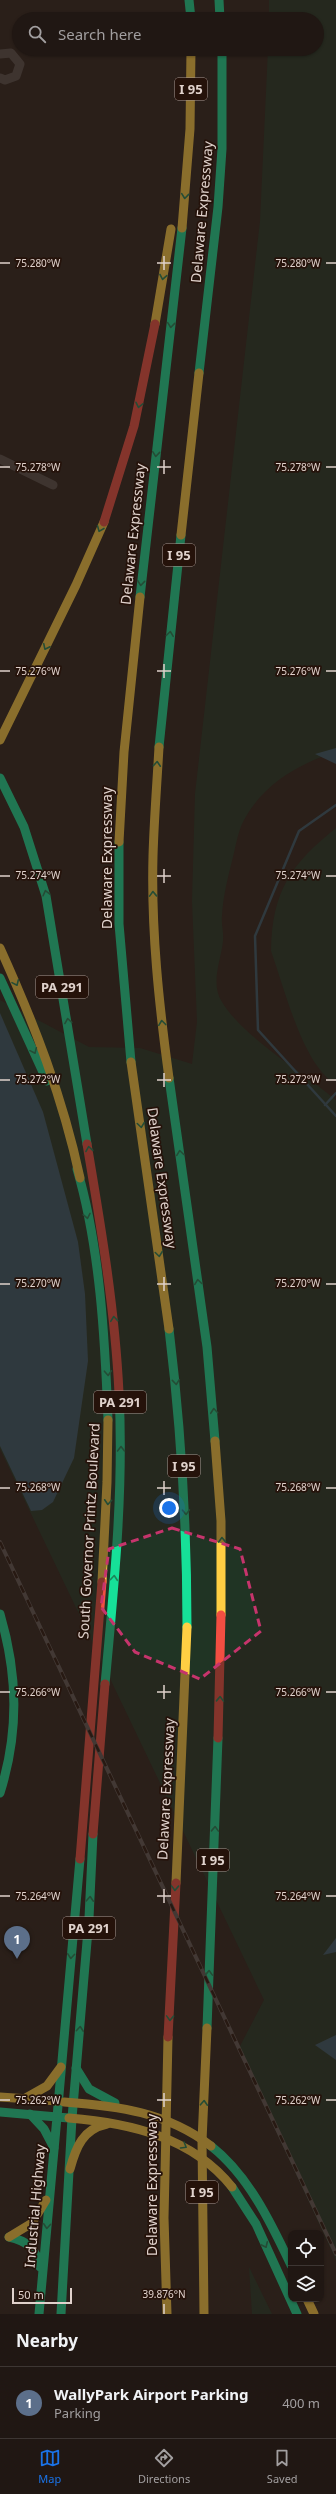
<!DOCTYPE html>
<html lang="en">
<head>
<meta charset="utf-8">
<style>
	body { margin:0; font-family:"Noto Sans",sans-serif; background:#28201c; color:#f1f3f6 }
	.controls { position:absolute; right:12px; bottom:12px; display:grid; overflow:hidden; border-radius:8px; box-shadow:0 1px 3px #0004 }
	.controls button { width:36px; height:36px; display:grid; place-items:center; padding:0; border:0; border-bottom:1px solid #3d3633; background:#201713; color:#f1f3f6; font:20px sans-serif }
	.scale { position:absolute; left:12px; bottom:10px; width:60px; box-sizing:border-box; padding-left:4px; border:2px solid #e0d2cc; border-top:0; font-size:11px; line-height:14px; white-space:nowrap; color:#e0d2cc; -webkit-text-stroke:3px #25120a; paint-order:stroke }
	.you { position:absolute; left:169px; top:1508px; width:14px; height:14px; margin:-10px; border:3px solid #fff; border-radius:50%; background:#1a73e8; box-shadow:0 0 0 6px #1a73e833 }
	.badge { display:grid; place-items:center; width:26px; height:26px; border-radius:50%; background:#1a73e8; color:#fff; font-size:13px; font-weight:700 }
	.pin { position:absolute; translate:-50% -33px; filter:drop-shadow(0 1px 2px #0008) }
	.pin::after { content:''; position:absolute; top:21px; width:14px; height:12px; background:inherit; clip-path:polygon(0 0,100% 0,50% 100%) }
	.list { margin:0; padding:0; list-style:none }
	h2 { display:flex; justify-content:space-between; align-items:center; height:52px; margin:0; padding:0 16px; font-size:17px }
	h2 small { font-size:13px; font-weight:400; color:#a29fa0 }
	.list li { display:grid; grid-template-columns:26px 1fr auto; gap:12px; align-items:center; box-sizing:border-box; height:72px; padding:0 16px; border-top:1px solid #3d3633 }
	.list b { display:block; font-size:15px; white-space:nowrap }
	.list p { margin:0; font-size:13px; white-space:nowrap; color:#a29fa0 }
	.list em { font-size:13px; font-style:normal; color:#a29fa0 }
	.icon { flex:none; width:22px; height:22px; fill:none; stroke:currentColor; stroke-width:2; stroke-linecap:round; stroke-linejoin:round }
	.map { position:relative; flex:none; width:336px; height:2314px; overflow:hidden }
	.search { position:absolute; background:#201713; box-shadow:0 1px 3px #0004; left:12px; right:12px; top:12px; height:44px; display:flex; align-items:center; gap:10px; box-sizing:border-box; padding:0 14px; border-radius:22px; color:#a29fa0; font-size:15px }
	.sheet { height:124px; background:#201713 }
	nav { display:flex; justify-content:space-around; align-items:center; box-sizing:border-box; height:56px; border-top:1px solid #3d3633; background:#201713; font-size:11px; color:#a29fa0 }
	nav a { display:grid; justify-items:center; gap:2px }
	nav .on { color:#1a73e8 }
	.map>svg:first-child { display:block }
	.green { fill:#203424 }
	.water { fill:#37596a }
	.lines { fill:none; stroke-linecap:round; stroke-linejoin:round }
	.stream { stroke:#37596a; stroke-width:2.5 }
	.street { stroke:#574f4b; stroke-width:9 }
	.fast { stroke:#16e098; stroke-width:9 }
	.slow { stroke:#ffcf43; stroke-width:9 }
	.jam { stroke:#f24e42; stroke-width:9 }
	.rail-casing { stroke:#615854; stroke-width:4 }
	.rail { stroke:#25120a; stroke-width:2.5; stroke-dasharray:8; stroke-linecap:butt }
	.oneway { stroke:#1d8358 }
	.marked { fill:none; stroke:#c6346c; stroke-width:3; stroke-dasharray:8 5; stroke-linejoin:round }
	.ticks { fill:none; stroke:#e0d2cc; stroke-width:1.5 }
	.labels { text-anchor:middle; stroke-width:3.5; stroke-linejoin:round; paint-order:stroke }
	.shield { fill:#25120a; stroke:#a89892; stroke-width:1 }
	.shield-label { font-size:13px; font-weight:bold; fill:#e0d2cc }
	.street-label { font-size:14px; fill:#e0d2cc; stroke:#25120a }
	.ticks-label { font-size:10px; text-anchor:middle; fill:#e0d2cc; stroke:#25120a; stroke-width:3.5; stroke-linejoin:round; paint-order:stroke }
</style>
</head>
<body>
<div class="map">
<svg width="336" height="2314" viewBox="0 0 336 2314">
	<rect width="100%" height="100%" fill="#2a1f19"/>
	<g class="green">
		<path d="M269,0H336V751C298,765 264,783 244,820C238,831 236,845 233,857C228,877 223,896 222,916C221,924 224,933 223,941C221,961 210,983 222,1002C243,1037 304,1073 336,1100V2260L238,2050L264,2000L0,1449V1000L89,1047L140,1048L192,1064L197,1022L192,901L195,794L260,221L268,49H317V19H269Z"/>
		<path d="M336,828V1079L330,1080C301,1057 284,987 271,951C272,891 291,864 336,828Z"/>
		<polygon points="249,2267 272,2314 252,2314"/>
	</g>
	<g class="water">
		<polygon points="336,748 336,764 315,754"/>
		<polygon points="0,1013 43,1112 78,1242 85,1294 88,1361 74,1458 53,1502 42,1510 31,1511 0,1446"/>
		<polygon points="336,1938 336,1952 323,1955"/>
		<polygon points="336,2035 336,2060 315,2045"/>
	</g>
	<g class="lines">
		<g class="stream">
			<polyline points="336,805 299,831 255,936 258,1030 336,1116"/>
			<polyline points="325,1105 336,1093"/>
		</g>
		<g class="street">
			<polyline points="0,54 11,53 20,64 16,76 5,80 0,78"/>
			<polyline points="0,459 53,485"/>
		</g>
		<g class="fast">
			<polyline points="189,0 191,19"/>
			<polyline points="219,0 220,19"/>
			<polyline points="199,373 218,207 222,149 222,49"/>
			<polyline points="140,597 182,228"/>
			<polyline points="159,747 181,535"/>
			<polyline points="0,778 24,827 46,896 87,1144"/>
			<polyline points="119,842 119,924 131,1062"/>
			<polyline points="0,978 47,1081"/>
			<polyline points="169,1078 207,1347 215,1441"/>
			<path d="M77,1169C100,1247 105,1339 108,1420"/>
			<path d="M169,1329C181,1428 187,1527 187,1627"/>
			<path d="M0,1614C18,1675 19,1732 0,1793"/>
			<path d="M105,1684C114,1587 124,1490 119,1393"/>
			<polyline points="207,2028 218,1738"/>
			<polyline points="76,2068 89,2089 115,2103"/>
			<polyline points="0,2112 57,2117 39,2314"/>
			<polyline points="30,2114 44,2129 54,2148"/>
			<polyline points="69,2118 57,2117 80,1859"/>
			<polyline points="72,2118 89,1918 93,1834"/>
			<path d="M211,2146C249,2176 271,2223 291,2265"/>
			<polyline points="232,2187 256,2224 297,2314"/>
			<path d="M9,2237C27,2241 36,2248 40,2267"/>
			<polyline points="61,2314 72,2118"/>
		</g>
		<g class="slow">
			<polyline points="182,228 190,129 191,49"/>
			<polyline points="155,324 171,229"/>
			<polyline points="181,535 199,373"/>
			<polyline points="0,740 76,585 104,522"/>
			<path d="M159,747C157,783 154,820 153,856C151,930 159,1004 169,1078"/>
			<polyline points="119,842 124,752 140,597"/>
			<path d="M0,948C34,1023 63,1098 80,1178"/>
			<polyline points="131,1062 169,1329"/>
			<polyline points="215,1441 221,1521 221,1615"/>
			<polyline points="102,1582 107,1482 108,1420"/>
			<polyline points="176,1883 187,1627"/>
			<polyline points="0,2097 58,2101"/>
			<polyline points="24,2099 47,2086 61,2067"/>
			<path d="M64,2102C118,2106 167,2112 211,2146"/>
			<path d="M69,2118C130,2123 192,2137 232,2187"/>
			<path d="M70,2169C76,2147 83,2129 107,2124"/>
			<polyline points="9,2237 32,2223 46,2200"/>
			<polyline points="307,2299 314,2314"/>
			<polyline points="167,2314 164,2218 168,2037"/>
			<polyline points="204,2314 202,2141 207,2028"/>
		</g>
		<g class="jam">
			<polyline points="104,522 134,426 155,324"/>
			<path d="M87,1144C101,1227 115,1309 119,1393"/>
			<polyline points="218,1738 221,1615"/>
			<polyline points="93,1834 105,1684"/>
			<polyline points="80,1859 102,1582"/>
			<polyline points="168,2037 176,1883"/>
		</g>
		<g class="rail-casing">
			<polyline id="rail" points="0,1542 336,2254"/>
		</g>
		<use href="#rail" class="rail"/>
	</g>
	<defs><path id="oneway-chevron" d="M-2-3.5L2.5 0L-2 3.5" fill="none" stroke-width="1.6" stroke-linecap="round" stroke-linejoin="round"/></defs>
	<g class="oneway">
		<use href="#oneway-chevron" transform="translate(185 196) rotate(96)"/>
		<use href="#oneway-chevron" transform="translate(163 277) rotate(100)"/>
		<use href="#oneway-chevron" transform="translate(171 325) rotate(96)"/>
		<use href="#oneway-chevron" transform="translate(139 405) rotate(102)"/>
		<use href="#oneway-chevron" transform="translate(156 454) rotate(96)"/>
		<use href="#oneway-chevron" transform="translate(100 529) rotate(112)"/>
		<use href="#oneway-chevron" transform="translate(141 583) rotate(96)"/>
		<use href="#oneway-chevron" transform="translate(170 634) rotate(-83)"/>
		<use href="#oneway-chevron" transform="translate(46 647) rotate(116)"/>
		<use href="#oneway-chevron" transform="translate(157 764) rotate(-86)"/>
		<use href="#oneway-chevron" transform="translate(46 893) rotate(-104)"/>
		<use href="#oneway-chevron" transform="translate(153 894) rotate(-92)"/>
		<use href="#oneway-chevron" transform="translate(16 983) rotate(66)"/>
		<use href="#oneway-chevron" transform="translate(68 1021) rotate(-99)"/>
		<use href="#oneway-chevron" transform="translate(162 1023) rotate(-97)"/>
		<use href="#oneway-chevron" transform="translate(34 1051) rotate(66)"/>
		<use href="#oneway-chevron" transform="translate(141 1125) rotate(82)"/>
		<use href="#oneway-chevron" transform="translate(89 1149) rotate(-99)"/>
		<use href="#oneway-chevron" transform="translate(180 1153) rotate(-98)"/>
		<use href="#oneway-chevron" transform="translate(87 1216) rotate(79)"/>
		<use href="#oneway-chevron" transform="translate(159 1254) rotate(82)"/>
		<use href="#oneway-chevron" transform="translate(198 1282) rotate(-98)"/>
		<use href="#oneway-chevron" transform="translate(114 1319) rotate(-96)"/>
		<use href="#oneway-chevron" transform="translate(108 1373) rotate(87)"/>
		<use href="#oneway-chevron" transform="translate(176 1382) rotate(84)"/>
		<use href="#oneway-chevron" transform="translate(214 1411) rotate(-95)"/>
		<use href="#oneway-chevron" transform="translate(121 1449) rotate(-90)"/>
		<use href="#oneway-chevron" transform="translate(108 1502) rotate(94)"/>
		<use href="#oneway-chevron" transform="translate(186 1512) rotate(88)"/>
		<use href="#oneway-chevron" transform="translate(222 1540) rotate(-92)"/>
		<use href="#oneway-chevron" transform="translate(114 1578) rotate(-85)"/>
		<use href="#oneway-chevron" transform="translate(220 1699) rotate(-88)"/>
		<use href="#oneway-chevron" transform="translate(215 1829) rotate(-88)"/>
		<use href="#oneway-chevron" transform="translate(175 1888) rotate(92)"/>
		<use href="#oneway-chevron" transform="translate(90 1899) rotate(-87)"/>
		<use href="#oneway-chevron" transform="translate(71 1956) rotate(95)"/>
		<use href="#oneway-chevron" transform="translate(209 1973) rotate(-88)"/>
		<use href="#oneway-chevron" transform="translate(170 2018) rotate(92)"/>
		<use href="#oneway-chevron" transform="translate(80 2029) rotate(-85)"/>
		<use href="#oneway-chevron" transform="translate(204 2103) rotate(-87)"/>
		<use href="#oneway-chevron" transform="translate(184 2146) rotate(31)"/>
		<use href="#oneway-chevron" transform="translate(47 2226) rotate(95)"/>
		<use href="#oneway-chevron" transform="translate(265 2245) rotate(65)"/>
	</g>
	<path d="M0 0H336V2314H0ZM172,1528L240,1549L261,1631L200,1679L135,1652L101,1607L109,1549Z" fill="#2a1f19" fill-opacity=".55" fill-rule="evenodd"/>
	<path class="marked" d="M172,1528L240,1549L261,1631L200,1679L135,1652L101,1607L109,1549Z"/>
	<path class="ticks" d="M164,256V270M0,263H10M157,263H171M326,263H336M164,460V474M0,467H10M157,467H171M326,467H336M164,664V678M0,671H10M157,671H171M326,671H336M164,869V883M0,876H10M157,876H171M326,876H336M164,1073V1087M0,1080H10M157,1080H171M326,1080H336M164,1277V1291M0,1284H10M157,1284H171M326,1284H336M164,1481V1495M0,1488H10M157,1488H171M326,1488H336M164,1685V1699M0,1692H10M157,1692H171M326,1692H336M164,1889V1903M0,1896H10M157,1896H171M326,1896H336M164,2093V2107M0,2100H10M157,2100H171M326,2100H336M164,2304V2314"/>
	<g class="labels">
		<g class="shield">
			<rect x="175" y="78" width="32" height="22" rx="3"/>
			<rect x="163" y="544" width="32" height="22" rx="3"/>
			<rect x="36" y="976" width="52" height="22" rx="3"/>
			<rect x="94" y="1391" width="52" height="22" rx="3"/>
			<rect x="168" y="1455" width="32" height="22" rx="3"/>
			<rect x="197" y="1849" width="32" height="22" rx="3"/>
			<rect x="63" y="1917" width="52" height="22" rx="3"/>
			<rect x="186" y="2181" width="32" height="22" rx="3"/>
		</g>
		<g class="shield-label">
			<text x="191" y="94">I 95</text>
			<text x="179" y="560">I 95</text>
			<text x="62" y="992">PA 291</text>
			<text x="120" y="1407">PA 291</text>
			<text x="184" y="1471">I 95</text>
			<text x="213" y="1865">I 95</text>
			<text x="89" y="1933">PA 291</text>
			<text x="202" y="2197">I 95</text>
		</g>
		<g class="street-label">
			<text transform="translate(202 212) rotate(-85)" y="5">Delaware Expressway</text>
			<text transform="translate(133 534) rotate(-84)" y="5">Delaware Expressway</text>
			<text transform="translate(107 858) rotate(-90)" y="5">Delaware Expressway</text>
			<text transform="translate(162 1178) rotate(82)" y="5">Delaware Expressway</text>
			<text transform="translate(89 1531) rotate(-87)" y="5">South Governor Printz Boulevard</text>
			<text transform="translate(166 1789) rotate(-87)" y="5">Delaware Expressway</text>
			<text transform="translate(152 2185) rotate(-90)" y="5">Delaware Expressway</text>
			<text transform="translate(35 2206) rotate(-85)" y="5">Industrial Highway</text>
		</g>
	</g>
	<g class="ticks-label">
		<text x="38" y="267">75.280°W</text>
		<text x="298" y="267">75.280°W</text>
		<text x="38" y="471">75.278°W</text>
		<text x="298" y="471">75.278°W</text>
		<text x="38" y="675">75.276°W</text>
		<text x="298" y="675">75.276°W</text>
		<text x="38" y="879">75.274°W</text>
		<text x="298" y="879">75.274°W</text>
		<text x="298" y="1083">75.272°W</text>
		<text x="38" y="1083">75.272°W</text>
		<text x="298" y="1287">75.270°W</text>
		<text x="38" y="1287">75.270°W</text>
		<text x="38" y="1491">75.268°W</text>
		<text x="298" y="1491">75.268°W</text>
		<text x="298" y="1696">75.266°W</text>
		<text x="38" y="1696">75.266°W</text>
		<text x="38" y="1900">75.264°W</text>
		<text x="298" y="1900">75.264°W</text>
		<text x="298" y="2104">75.262°W</text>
		<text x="38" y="2104">75.262°W</text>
		<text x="164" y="2298">39.876°N</text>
	</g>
</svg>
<div class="controls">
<button><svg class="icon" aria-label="locate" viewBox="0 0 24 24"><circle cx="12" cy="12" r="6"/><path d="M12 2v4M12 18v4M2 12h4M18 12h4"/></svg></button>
<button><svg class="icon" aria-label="layers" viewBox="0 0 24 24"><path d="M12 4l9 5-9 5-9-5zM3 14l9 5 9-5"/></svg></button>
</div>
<div class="scale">50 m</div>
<div class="you"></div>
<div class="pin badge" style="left:17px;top:1959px;background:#5c6f8a">1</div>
<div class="search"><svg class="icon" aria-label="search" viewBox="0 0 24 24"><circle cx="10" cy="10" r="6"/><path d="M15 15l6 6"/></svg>Search here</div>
</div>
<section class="sheet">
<h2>Nearby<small></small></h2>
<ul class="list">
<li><span class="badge" style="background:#5c6f8a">1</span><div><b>WallyPark Airport Parking</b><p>Parking</p></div><em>400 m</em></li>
</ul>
</section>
<nav>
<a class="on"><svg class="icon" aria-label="map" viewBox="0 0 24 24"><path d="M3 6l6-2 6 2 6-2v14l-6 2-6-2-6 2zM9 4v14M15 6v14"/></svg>Map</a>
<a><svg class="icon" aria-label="directions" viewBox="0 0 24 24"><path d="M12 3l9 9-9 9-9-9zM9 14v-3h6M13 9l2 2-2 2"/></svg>Directions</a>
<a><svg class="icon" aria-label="saved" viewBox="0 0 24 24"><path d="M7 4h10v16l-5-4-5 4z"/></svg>Saved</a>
</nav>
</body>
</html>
